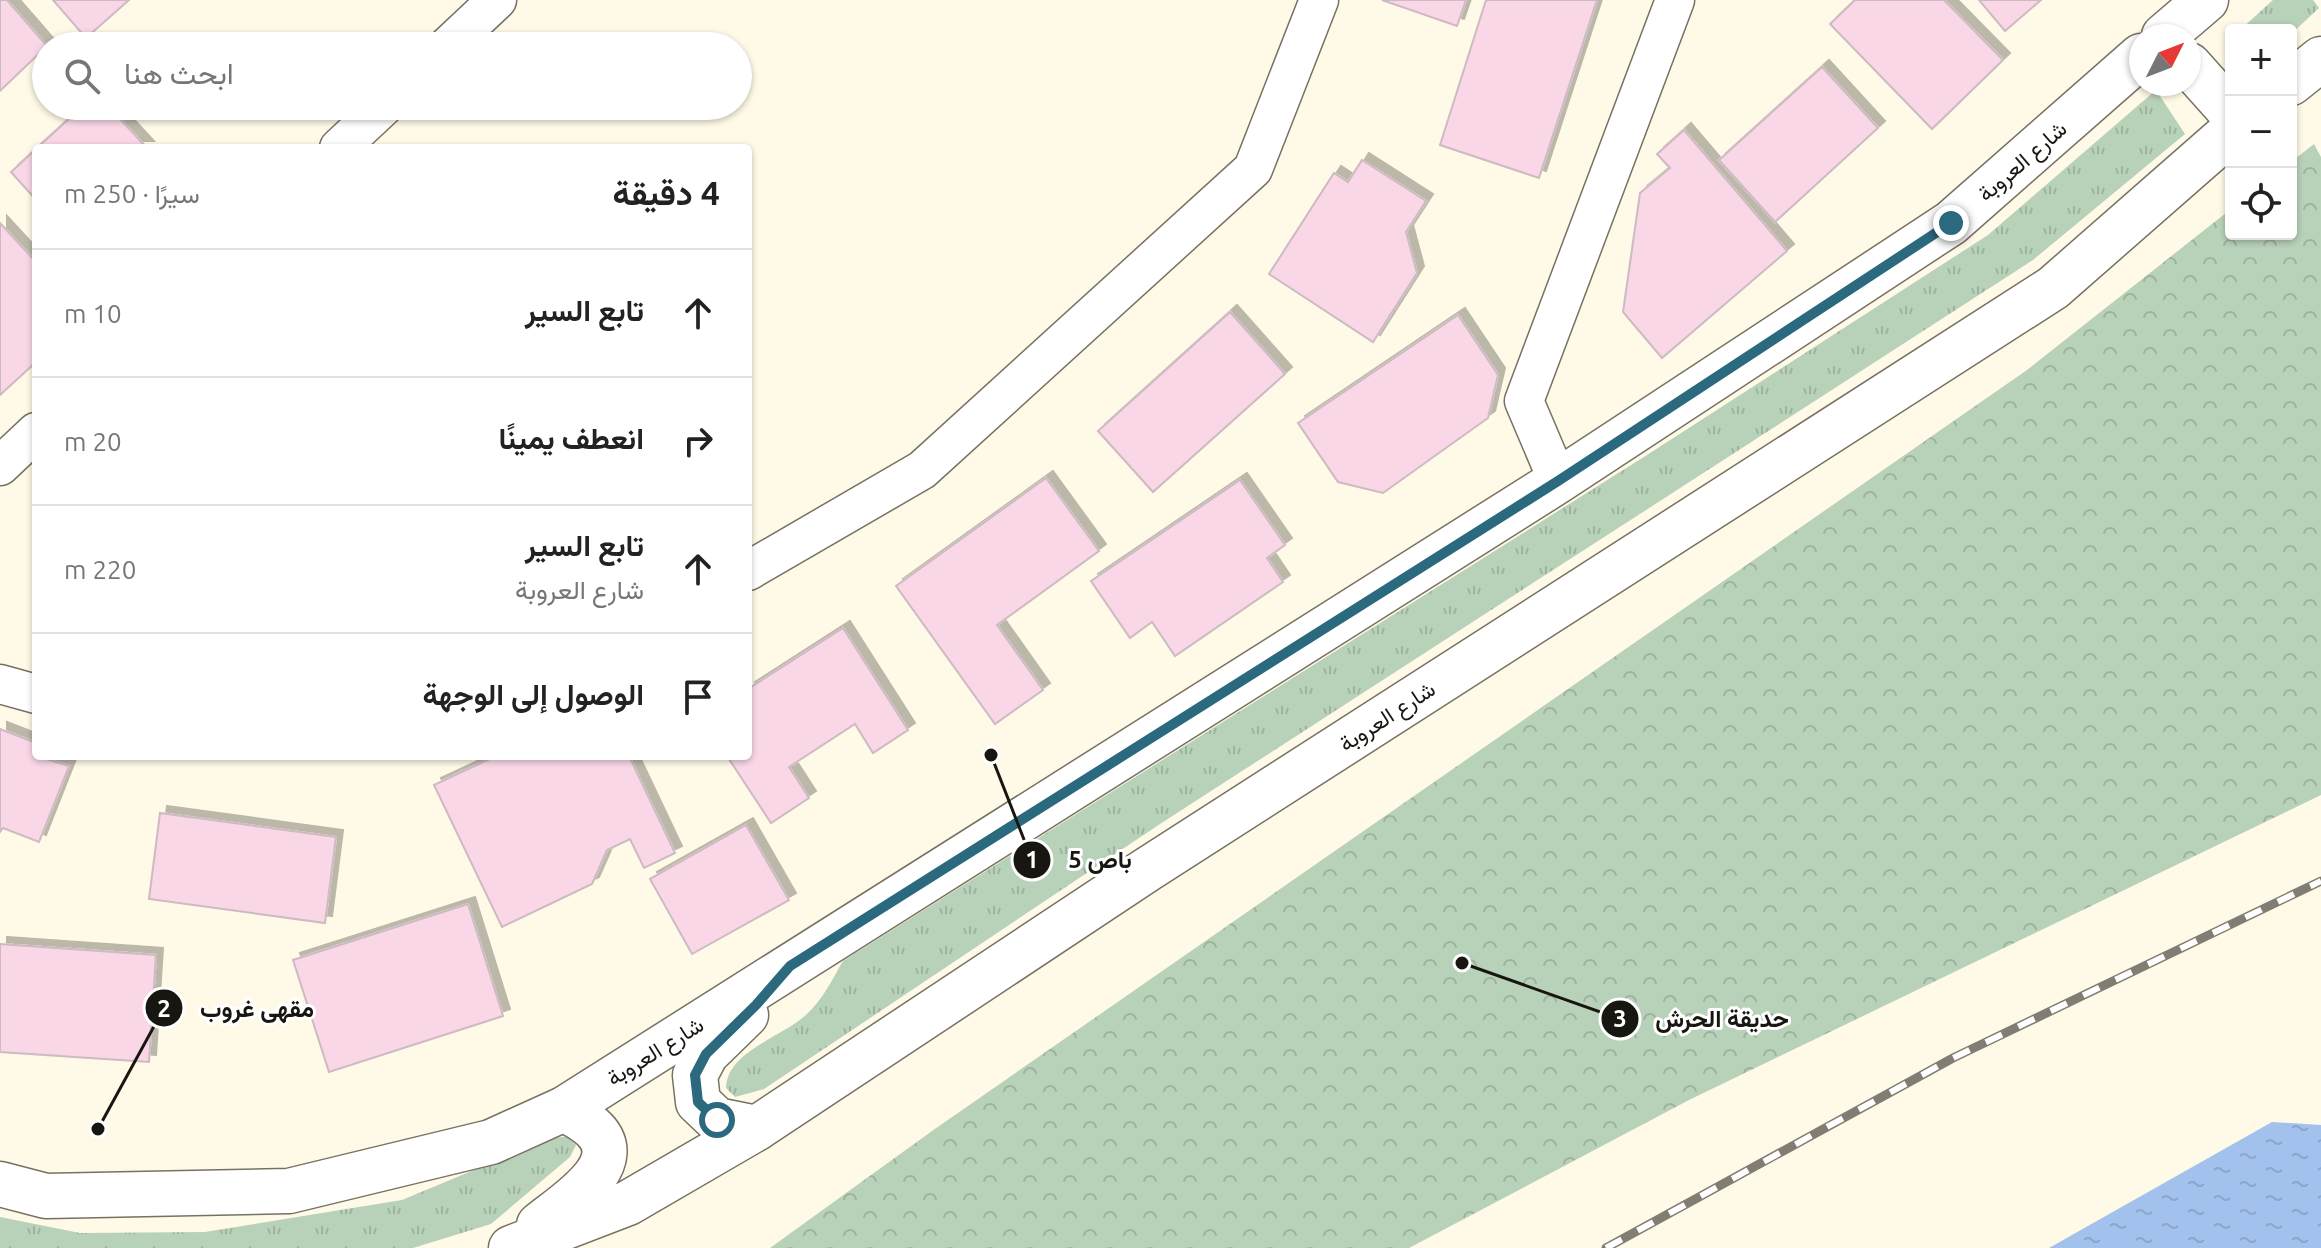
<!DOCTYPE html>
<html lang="ar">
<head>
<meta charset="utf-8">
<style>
	body { margin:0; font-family:Ubuntu,Vazirmatn,sans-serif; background:#f2f2f2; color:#222; direction:rtl }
	.controls { position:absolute; right:24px; top:24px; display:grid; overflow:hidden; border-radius:8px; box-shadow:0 2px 6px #0004 }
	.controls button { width:72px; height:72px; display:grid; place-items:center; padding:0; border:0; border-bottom:2px solid #e0e0e0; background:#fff; color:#222; font:40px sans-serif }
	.compass { position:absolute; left:2129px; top:24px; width:72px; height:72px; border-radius:50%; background:#fff; box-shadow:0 2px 6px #0004; rotate:48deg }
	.stop { position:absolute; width:24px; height:24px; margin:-18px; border:6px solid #2a697e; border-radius:50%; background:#fff }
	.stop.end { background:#2a697e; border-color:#fff; box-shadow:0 2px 8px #0008 }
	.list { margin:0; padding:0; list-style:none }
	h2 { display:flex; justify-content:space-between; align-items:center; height:104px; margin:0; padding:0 32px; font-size:34px }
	h2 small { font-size:26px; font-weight:400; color:#767676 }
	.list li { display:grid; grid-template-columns:52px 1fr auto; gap:24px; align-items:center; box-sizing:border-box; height:128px; padding:0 32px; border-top:2px solid #e0e0e0 }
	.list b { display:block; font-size:30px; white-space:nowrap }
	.list p { margin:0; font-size:26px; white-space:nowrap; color:#767676 }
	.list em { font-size:26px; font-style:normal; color:#767676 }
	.icon { flex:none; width:44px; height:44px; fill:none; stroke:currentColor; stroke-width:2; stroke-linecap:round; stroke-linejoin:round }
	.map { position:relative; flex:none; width:2321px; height:1248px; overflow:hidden; direction:ltr }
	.search { position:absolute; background:#fff; box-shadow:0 2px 6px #0004; left:32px; top:32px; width:720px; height:88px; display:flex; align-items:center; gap:20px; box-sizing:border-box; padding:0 28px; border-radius:44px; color:#767676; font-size:30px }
	.panel { position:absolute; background:#fff; box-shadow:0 2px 6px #0004; left:32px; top:144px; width:720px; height:616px; border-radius:8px; direction:rtl }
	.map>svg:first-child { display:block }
	.grass { fill:url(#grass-tufts) }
	.park { fill:url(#park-crowns) }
	.water { fill:url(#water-ripples) }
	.building { fill:#f9d7e6; stroke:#cdbac2; stroke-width:2; filter:url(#shadow) }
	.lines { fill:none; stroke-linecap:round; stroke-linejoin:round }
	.minor-casing { stroke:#777162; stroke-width:41 }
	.primary-casing { stroke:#777162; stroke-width:47 }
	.minor { stroke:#fff; stroke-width:38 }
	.primary { stroke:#fff; stroke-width:44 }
	.rail-casing { stroke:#817d72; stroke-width:9 }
	.rail { stroke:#fff; stroke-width:6; stroke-dasharray:18; stroke-linecap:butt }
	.route { stroke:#2a697e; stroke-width:10 }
	.labels { text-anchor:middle; stroke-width:6; stroke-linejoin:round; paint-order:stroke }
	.street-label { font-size:22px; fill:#181610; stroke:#fff }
	.leader { fill:none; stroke:#181610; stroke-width:3 }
	.callout-dot { fill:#181610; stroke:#fff; stroke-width:3 }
	.mark-label { font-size:24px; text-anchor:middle; font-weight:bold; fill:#fff }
	.callout-label { font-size:24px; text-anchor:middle; font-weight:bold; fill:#181610; stroke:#fff; stroke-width:6; stroke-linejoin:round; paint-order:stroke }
</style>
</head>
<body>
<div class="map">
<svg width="2321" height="1248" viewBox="0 0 2321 1248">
	<defs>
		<pattern id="grass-tufts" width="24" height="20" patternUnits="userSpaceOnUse" patternTransform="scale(2)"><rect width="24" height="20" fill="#b8d1b9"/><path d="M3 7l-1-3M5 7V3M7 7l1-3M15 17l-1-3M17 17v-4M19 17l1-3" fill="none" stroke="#9db39e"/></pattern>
		<pattern id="park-crowns" width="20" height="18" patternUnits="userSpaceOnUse" patternTransform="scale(2)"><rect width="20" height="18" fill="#b8d1b9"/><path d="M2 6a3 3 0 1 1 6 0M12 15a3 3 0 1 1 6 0" fill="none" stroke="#9db39e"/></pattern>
		<pattern id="water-ripples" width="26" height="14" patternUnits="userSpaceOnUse" patternTransform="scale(2)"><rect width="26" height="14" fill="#a3c1ed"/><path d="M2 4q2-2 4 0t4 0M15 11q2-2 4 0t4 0" fill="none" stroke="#8ca5ca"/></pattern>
		<filter id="shadow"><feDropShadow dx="7" dy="-7" stdDeviation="0" flood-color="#0004"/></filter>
	</defs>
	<rect width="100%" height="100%" fill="#fff9e7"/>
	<g class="grass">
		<polygon points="2273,0 2313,0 2319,8 2291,34 2291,30 2240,30"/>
		<path d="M2156,90L2185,134L2033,260L1160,824L764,1089L735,1097L726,1088C727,1051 783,1037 807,1014C823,999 832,980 843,961L1647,455L1988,235Z"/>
		<polygon points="570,1136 576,1145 570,1157 491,1224 413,1248 0,1248 0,1217 80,1233 205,1232 402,1200 548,1139"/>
	</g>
	<polygon class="park" points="2314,144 2321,157 2321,795 1689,1100 1409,1248 770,1248 932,1131 2027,370 2231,209 2231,234 2291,234 2291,162"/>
	<polygon class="water" points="2272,1122 2321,1125 2321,1248 2049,1248"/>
	<g class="building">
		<polygon points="0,0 7,0 47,46 0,91"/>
		<polygon points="53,0 129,0 86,38"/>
		<polygon points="1382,0 1466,0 1457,26"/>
		<polygon points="1486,0 1597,0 1539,178 1440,145"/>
		<polygon points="1855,0 1944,0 2003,60 1932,129 1830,24"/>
		<polygon points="1979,0 2041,0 2005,31"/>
		<polygon points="1822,67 1878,128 1775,222 1719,160"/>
		<polygon points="83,106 108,106 147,148 37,148"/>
		<polygon points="1684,130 1787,251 1662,358 1623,312 1640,193 1670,168 1657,154"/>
		<polygon points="36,149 36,200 11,172"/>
		<polygon points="1362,160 1426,201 1406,232 1417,273 1373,342 1269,274 1334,173 1348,182"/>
		<polygon points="0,223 36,262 36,362 0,395"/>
		<polygon points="1230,312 1285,374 1153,492 1098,431"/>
		<polygon points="1458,315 1498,375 1488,418 1383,493 1338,482 1298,423"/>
		<polygon points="1046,478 1099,551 997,625 1043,690 995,724 896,586"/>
		<polygon points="1240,480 1285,545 1267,558 1283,582 1175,656 1152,622 1130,638 1091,581"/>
		<polygon points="843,628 908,730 873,753 855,724 789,767 809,798 771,823 727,756 748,756 748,689"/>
		<polygon points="0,729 36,743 36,756 69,766 39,842 3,828 0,832"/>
		<polygon points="496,756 629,756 675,853 644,868 630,839 607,850 592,884 502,927 434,785"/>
		<polygon points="160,813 336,837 325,923 149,899"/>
		<polygon points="746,825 789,900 692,954 650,879"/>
		<polygon points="468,904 503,1016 329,1072 293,960"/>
		<polygon points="0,944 156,955 149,1062 0,1052"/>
	</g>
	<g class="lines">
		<g class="minor-casing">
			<g id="minor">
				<polyline points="448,46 497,0"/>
				<polyline points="339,148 384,106"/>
				<polyline points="0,466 36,432"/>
				<polyline points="1558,481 1524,401 1675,0"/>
				<polyline points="748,571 922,470 1253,169 1319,0"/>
				<polyline points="0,684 36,694"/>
			</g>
		</g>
		<g class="primary-casing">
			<g id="primary">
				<polyline points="2164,36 2206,0"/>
				<polyline points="2189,65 2231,112"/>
				<polyline points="2291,83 2321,59"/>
				<polyline points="746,1015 706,1054 695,1075 698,1102 717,1120 757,1128"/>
				<polyline points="0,1184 46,1196 289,1191 491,1142 564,1109 1558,481 1951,223 2141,56"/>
				<path d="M539,1225C563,1205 629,1166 595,1130C587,1121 574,1115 564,1109"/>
				<polyline points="511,1248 628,1203 757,1128 1148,869 2053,288 2231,132"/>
			</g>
		</g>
		<use href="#minor" class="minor"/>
		<use href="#primary" class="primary"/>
		<g class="rail-casing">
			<polyline id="rail" points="1606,1248 1953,1058 2321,881"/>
		</g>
		<use href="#rail" class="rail"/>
	</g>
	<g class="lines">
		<polyline class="route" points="717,1120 698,1102 695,1075 706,1054 756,1005 790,966 1558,481 1951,223"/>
	</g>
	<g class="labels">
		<g class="street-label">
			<text transform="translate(2022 161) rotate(-41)" y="8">شارع العروبة</text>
			<text transform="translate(1387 716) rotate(-33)" y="8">شارع العروبة</text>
			<text transform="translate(655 1051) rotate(-32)" y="8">شارع العروبة</text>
		</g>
	</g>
	<path class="leader" d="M991 755L1032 860M98 1129L164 1008M1462 963L1620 1019"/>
	<g class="callout-dot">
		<circle cx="991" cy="755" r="8"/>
		<circle cx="98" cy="1129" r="8"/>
		<circle cx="1462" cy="963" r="8"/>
		<circle cx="1032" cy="860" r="20"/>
		<circle cx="164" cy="1008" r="20"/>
		<circle cx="1620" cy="1019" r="20"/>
	</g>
	<g class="mark-label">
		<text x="1032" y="868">1</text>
		<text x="164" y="1017">2</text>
		<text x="1620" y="1027">3</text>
	</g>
	<g class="callout-label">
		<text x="1100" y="868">باص 5</text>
		<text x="257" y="1017">مقهى غروب</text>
		<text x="1722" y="1027">حديقة الحرش</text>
	</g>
</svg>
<div class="controls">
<button>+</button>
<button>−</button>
<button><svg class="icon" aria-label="locate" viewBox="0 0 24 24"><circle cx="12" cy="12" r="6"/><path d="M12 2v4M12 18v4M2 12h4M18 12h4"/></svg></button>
</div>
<svg class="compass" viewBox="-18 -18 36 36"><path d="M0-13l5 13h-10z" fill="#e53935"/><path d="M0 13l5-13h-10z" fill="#767676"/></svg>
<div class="stop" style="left:717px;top:1120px"></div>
<div class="stop end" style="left:1951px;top:223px"></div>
<div class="search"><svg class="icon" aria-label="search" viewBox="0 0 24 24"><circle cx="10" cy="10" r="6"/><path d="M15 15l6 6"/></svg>ابحث هنا</div>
<section class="panel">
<h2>4 دقيقة<small>سيرًا · 250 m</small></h2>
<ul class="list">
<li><svg class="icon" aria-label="ahead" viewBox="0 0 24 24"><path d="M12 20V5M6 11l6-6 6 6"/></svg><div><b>تابع السير</b></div><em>10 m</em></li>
<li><svg class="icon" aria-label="right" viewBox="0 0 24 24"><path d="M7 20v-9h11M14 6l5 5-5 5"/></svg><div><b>انعطف يمينًا</b></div><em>20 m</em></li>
<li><svg class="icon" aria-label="ahead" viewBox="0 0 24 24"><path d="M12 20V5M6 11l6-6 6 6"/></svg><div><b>تابع السير</b><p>شارع العروبة</p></div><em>220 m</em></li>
<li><svg class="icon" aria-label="arrive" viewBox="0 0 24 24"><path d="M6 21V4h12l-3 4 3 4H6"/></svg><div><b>الوصول إلى الوجهة</b></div></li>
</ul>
</section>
</div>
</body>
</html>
